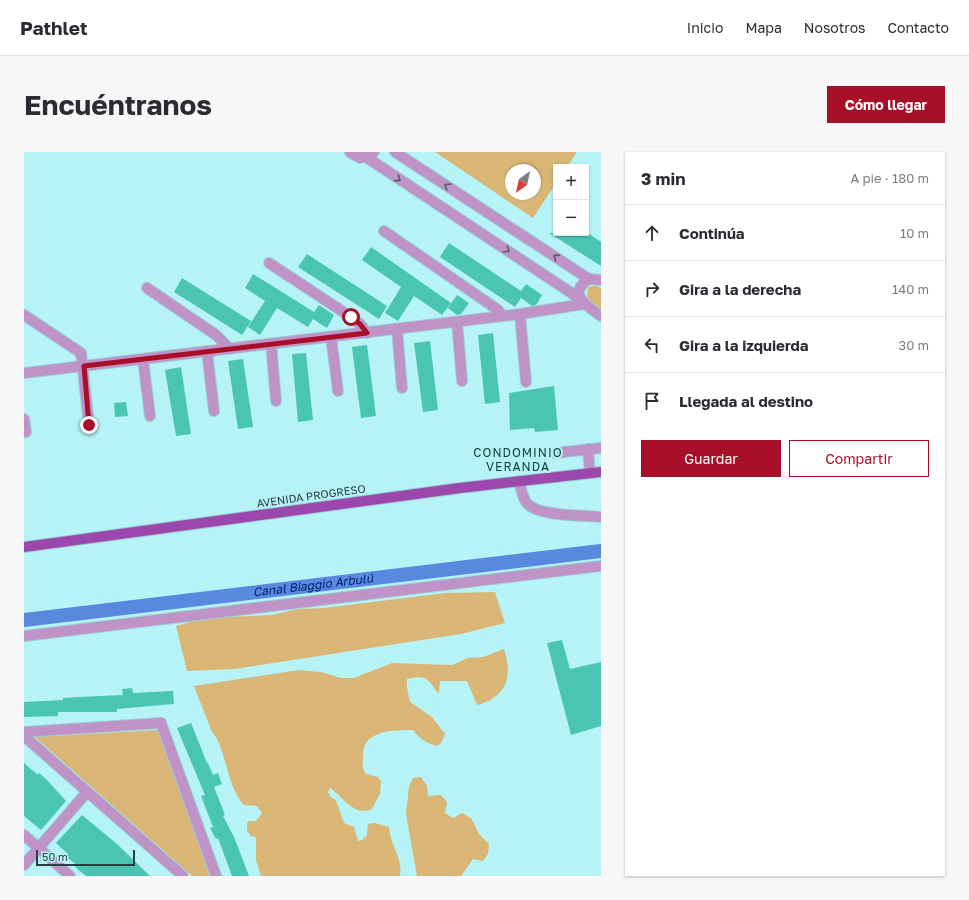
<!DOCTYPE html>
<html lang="es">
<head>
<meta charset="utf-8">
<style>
	body { margin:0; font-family:"Golos Text",sans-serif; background:#f7f7f7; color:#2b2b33 }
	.controls { position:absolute; right:12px; top:12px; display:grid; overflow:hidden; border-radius:0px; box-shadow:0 1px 3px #0004 }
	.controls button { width:36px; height:36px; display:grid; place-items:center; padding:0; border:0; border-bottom:1px solid #e1e1e2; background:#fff; color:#2b2b33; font:20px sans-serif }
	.compass { position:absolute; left:481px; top:12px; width:36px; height:36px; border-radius:50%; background:#fff; box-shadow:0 1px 3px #0004; rotate:213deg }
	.scale { position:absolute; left:12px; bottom:10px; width:99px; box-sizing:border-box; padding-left:4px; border:2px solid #284042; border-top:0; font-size:11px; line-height:14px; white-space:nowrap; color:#284042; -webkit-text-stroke:3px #b6f3f7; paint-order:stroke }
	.stop { position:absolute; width:12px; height:12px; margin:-9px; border:3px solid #a70f29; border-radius:50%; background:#fff }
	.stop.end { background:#a70f29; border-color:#fff; box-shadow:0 1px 4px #0008 }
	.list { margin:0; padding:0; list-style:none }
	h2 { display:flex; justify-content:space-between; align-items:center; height:52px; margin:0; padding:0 16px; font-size:17px }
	h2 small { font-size:13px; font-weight:400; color:#7c7c81 }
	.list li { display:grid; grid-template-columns:26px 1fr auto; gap:12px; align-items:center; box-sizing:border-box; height:56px; padding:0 16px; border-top:1px solid #e1e1e2 }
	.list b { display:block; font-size:15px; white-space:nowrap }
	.list em { font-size:13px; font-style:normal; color:#7c7c81 }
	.actions { display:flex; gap:8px; padding:12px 16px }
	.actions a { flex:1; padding:9px 0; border:1px solid #a70f29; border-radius:0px; text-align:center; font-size:14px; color:#a70f29 }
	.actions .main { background:#a70f29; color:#fff }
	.icon { flex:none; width:22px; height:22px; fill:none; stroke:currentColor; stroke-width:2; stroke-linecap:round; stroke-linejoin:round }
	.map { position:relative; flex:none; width:577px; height:724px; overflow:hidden; border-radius:0px }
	header { display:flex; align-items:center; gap:24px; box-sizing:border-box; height:56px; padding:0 20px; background:#fff; border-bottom:1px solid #e1e1e2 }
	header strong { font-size:19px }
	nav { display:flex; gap:22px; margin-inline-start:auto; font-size:14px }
	.intro { display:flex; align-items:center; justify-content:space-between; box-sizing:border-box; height:96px; padding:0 24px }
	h1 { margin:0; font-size:28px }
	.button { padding:10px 18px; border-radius:0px; background:#a70f29; color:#fff; font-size:14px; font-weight:700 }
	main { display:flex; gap:24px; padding:0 24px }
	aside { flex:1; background:#fff; border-radius:0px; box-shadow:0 1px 3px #0004 }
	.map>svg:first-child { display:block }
	.green { fill:#d9b676; fill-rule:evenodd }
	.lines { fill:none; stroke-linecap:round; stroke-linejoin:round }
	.canal { stroke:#5989df; stroke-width:14 }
	.building { fill:#4ac5b2 }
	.minor-casing { stroke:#9acfd3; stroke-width:12 }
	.major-casing { stroke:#9acfd3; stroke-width:12 }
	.minor { stroke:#c093c8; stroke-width:10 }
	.major { stroke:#9b47ab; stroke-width:10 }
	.oneway { stroke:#56596a }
	.route { stroke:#a70f29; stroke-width:5 }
	.labels { text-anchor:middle; stroke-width:4; stroke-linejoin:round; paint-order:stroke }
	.street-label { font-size:11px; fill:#284042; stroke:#b6f3f7 }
	.neighbourhood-label { font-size:12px; letter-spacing:1px; fill:#124144; stroke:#b6f3f7 }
	.water-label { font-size:12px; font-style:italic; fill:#00216c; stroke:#b6f3f7 }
</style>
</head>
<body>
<header>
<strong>Pathlet</strong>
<nav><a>Inicio</a><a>Mapa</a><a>Nosotros</a><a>Contacto</a></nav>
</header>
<div class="intro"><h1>Encuéntranos</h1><a class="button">Cómo llegar</a></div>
<main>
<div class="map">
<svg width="577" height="724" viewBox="0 0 577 724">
	<rect width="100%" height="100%" fill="#b6f3f7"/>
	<g class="green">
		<path d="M411,0H553L543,15H532V31L509,66ZM487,18H511V42H487Z"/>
		<polygon points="568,134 573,134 577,136 577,157 563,148 564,136"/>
		<polygon points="471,440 481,471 437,482 211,517 163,519 152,474 181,466 247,463 274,457 300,456 421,441"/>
		<path d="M480,497C489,524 483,545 453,553L443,529H416L415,542C403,528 405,522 383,527C382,537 385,542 386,550L408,565L421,582L417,591L413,594C403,592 394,585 389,578C370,578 338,578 339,604C339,612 337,616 342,622L354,625L357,629L356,642L348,657C329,665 320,645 306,636L304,640L307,645L312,648L320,671L330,675L334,689L338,688L343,683L344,672L351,671L365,675C366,693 379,706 376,724H237L232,708V685L227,684L223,679V671L225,669H232L238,661L233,654L220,653C202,634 203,597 188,580L170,534L275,518L297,520L317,526H330L368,511L428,513L444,506L459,505Z"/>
		<polygon points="134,578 186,724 168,724 11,585"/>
		<polygon points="397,625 403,634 404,644 417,643 423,650 421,661 429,666 438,661 447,666 455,682 465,692 464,702 459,709 449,707 437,724 393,724 382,662 385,635 389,626"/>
	</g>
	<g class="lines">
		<path class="canal" id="s1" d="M0,468L577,399"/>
	</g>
	<g class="building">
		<polygon points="525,81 564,81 577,90 577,114"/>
		<polygon points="425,91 497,139 502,132 518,143 512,153 508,154 497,146 491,155 416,105"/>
		<polygon points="347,95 427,151 418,163 390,144 374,169 361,161 377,135 338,108"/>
		<polygon points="283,102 363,154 355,167 274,115"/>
		<polygon points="229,122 290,160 295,153 310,163 303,176 289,167 284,175 253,156 236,183 224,175 241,149 221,136"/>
		<polygon points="158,126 227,169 218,183 150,140"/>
		<polygon points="433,143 445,151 437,162 433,163 424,156"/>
		<polygon points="469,181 476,250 461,252 454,183"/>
		<polygon points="406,189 414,258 399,260 390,191"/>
		<polygon points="343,193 352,264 337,266 328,195"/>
		<polygon points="282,201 289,268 274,270 268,202"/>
		<polygon points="219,207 229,275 214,277 204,209"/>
		<polygon points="157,215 167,282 152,284 141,218"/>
		<polygon points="530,234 534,278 511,280 510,276 486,278 485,241"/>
		<polygon points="102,250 104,264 91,265 90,251"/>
		<polygon points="538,488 546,517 577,510 577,574 547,583 523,491"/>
		<polygon points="108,536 109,541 149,539 150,552 93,557 93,560 34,560 34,564 0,565 0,550 39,548 39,546 54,545 99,543 98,537"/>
		<polygon points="167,571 183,611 184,611 189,623 194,621 198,632 190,635 201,663 199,664 210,685 225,724 208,724 194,686 192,687 186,676 189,675 177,644 181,643 153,576"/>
		<polygon points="0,611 14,623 15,621 23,628 42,649 17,678 0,664"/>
		<polygon points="58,663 93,692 126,724 62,724 51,715 53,713 42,705 44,702 32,691"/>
	</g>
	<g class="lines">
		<g class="minor-casing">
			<g id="minor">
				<polyline points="326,0 336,6 347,3 350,0"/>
				<polyline points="371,0 565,127"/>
				<polyline points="342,5 555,146"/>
				<polyline points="360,79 464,151 474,158 478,164"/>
				<polyline points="245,111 327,165 336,172 343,181"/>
				<path d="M577,128L565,127C542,142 563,154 577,164"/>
				<polyline points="123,136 192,183 206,197"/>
				<polyline points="496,162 502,230"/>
				<polyline points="0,163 57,201 65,273"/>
				<polyline points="433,170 438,229"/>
				<polyline points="373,177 378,236"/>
				<polyline points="307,185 314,239"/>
				<polyline points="247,192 252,249"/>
				<polyline points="183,199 190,259"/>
				<polyline points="119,207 126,264"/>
				<polyline points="0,221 496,162 560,152"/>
				<polyline points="0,267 2,280"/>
				<polyline points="564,297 566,321"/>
				<polyline points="531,301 577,296"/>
				<path d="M495,329C497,335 498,344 502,350C512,365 560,363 577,365"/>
				<polyline points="0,484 577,414"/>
				<polyline points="0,580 137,571 192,724"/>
				<polyline points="0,584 159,724"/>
				<polyline points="0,683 46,724"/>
				<polyline points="0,713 63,640"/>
			</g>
		</g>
		<g class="major-casing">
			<polyline id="major" points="0,395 436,336 577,320"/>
		</g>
		<use href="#minor" class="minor"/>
		<use href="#major" class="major"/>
	</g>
	<defs><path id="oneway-chevron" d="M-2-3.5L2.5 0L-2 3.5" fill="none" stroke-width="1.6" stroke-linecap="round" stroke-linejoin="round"/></defs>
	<g class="oneway">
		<use href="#oneway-chevron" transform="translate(374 27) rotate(34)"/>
		<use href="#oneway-chevron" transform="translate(423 34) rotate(-147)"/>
		<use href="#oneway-chevron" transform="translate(483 98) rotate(34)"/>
		<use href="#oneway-chevron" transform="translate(532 105) rotate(-147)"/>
	</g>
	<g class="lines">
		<polyline class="route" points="65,273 60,214 343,181 336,172 327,165"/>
	</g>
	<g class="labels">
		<g class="street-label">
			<text transform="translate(287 344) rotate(-8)" y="4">AVENIDA PROGRESO</text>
		</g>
		<g class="neighbourhood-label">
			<text x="494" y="305">CONDOMINIO<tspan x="494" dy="14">VERANDA</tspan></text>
		</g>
		<g class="water-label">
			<text dy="4" stroke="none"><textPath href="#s1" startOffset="291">Canal Biaggio Arbulú</textPath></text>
		</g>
	</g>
</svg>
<div class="controls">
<button>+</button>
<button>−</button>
</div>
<svg class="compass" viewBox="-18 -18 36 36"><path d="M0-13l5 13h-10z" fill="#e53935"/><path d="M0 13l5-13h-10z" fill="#7c7c81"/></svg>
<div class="scale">50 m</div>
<div class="stop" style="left:327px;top:165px"></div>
<div class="stop end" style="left:65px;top:273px"></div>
</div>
<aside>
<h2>3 min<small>A pie · 180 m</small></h2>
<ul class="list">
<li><svg class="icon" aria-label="ahead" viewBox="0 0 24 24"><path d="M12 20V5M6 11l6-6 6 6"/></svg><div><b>Continúa</b></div><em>10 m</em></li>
<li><svg class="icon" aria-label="right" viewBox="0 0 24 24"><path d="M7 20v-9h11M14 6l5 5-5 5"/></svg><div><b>Gira a la derecha</b></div><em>140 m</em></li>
<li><svg class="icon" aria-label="left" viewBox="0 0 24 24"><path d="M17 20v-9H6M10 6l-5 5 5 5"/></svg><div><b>Gira a la izquierda</b></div><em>30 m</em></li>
<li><svg class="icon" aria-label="arrive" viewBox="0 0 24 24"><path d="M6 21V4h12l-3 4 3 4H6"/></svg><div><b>Llegada al destino</b></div></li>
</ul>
<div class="actions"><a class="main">Guardar</a><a>Compartir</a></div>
</aside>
</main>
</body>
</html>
